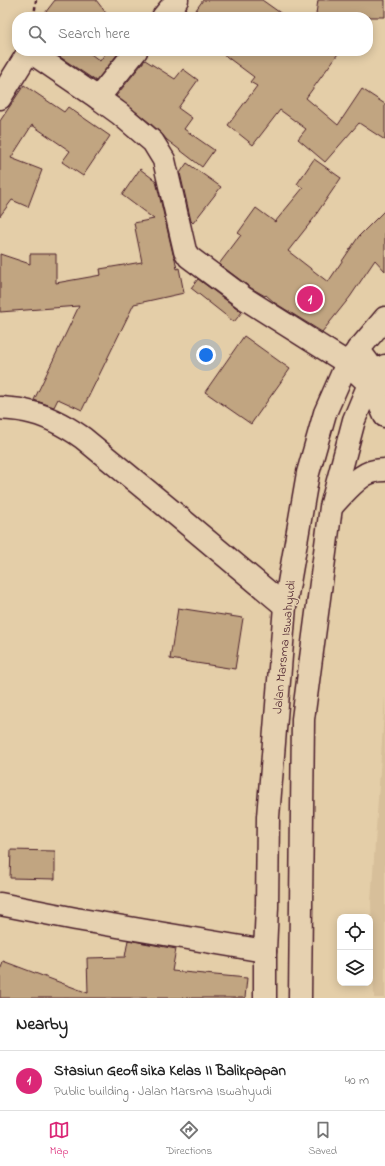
<!DOCTYPE html>
<html lang="en">
<head>
<meta charset="utf-8">
<style>
	body { margin:0; font-family:"Indie Flower",sans-serif; background:#f6f6f6; color:#222 }
	.controls { position:absolute; right:12px; bottom:12px; display:grid; overflow:hidden; border-radius:8px; box-shadow:0 2px 10px #0003 }
	.controls button { width:36px; height:36px; display:grid; place-items:center; padding:0; border:0; border-bottom:1px solid #e0e0e0; background:#fff; color:#222; font:20px sans-serif }
	.you { position:absolute; left:206px; top:355px; width:14px; height:14px; margin:-10px; border:3px solid #fff; border-radius:50%; background:#1a73e8; box-shadow:0 0 0 6px #1a73e833 }
	.badge { display:grid; place-items:center; width:26px; height:26px; border-radius:50%; background:#db2777; color:#fff; font-size:13px; font-weight:700 }
	.pin { position:absolute; translate:-50% -50%; border:2px solid #fff; box-shadow:0 1px 4px #0006 }
	.list { margin:0; padding:0; list-style:none }
	h2 { display:flex; justify-content:space-between; align-items:center; height:52px; margin:0; padding:0 16px; font-size:17px }
	h2 small { font-size:13px; font-weight:400; color:#767676 }
	.list li { display:grid; grid-template-columns:26px 1fr auto; gap:12px; align-items:center; box-sizing:border-box; height:60px; padding:0 16px; border-top:1px solid #e0e0e0 }
	.list b { display:block; font-size:15px; white-space:nowrap }
	.list p { margin:0; font-size:13px; white-space:nowrap; color:#767676 }
	.list em { font-size:13px; font-style:normal; color:#767676 }
	.icon { flex:none; width:22px; height:22px; fill:none; stroke:currentColor; stroke-width:2; stroke-linecap:round; stroke-linejoin:round }
	.map { position:relative; flex:none; width:385px; height:998px; overflow:hidden }
	.search { position:absolute; background:#fff; box-shadow:0 2px 10px #0003; left:12px; right:12px; top:12px; height:44px; display:flex; align-items:center; gap:10px; box-sizing:border-box; padding:0 14px; border-radius:16px; color:#767676; font-size:15px }
	.sheet { height:112px; background:#fff }
	nav { display:flex; justify-content:space-around; align-items:center; box-sizing:border-box; height:56px; border-top:1px solid #e0e0e0; background:#fff; font-size:11px; color:#767676 }
	nav a { display:grid; justify-items:center; gap:2px }
	nav .on { color:#db2777 }
	.map>svg:first-child { display:block }
	.built { fill:#d7bf9a }
	.building { fill:#c1a581; stroke:#4a1f2b }
	.lines { fill:none; stroke-linecap:round; stroke-linejoin:round }
	.minor-casing { stroke:#4a1f2b; stroke-width:25 }
	.highway-casing { stroke:#4a1f2b; stroke-width:25 }
	.path { stroke:#4a1f2b; stroke-width:2.5; stroke-dasharray:4 3; stroke-linecap:butt }
	.minor { stroke:#e6d1b0; stroke-width:22 }
	.highway { stroke:#e6d1b0; stroke-width:22 }
	.labels { text-anchor:middle; stroke-width:3; stroke-linejoin:round; paint-order:stroke }
	.street-label { font-size:13px; fill:#4a1f2b; stroke:#e6d1b0 }
</style>
</head>
<body>
<div class="map">
<svg width="385" height="998" viewBox="0 0 385 998">
	<rect width="100%" height="100%" fill="#e4cea8"/>
	<filter id="ink" filterUnits="userSpaceOnUse"><feTurbulence type="fractalNoise" baseFrequency=".025" numOctaves="2"/><feDisplacementMap in="SourceGraphic" scale="8" xChannelSelector="R" yChannelSelector="G"/><feConvolveMatrix kernelMatrix="1 2 1 2 8 2 1 2 1" color-interpolation-filters="sRGB"/></filter>
	<g filter="url(#ink)">
		<polygon class="built" points="385,697 385,998 374,998 371,902"/>
		<g class="building">
			<polygon points="55,0 96,0 109,17 42,17"/>
			<polygon points="203,0 262,0 286,17 191,17"/>
			<polygon points="318,0 385,0 385,17 332,17 316,14"/>
			<polygon points="51,51 87,51 100,61 107,51 120,51 96,81"/>
			<polygon points="219,51 340,51 306,98 338,125 362,89 385,104 385,140 359,123 325,162 298,139 306,129 280,110 253,145 228,125 257,86 250,82 254,77"/>
			<polygon points="145,60 175,79 183,69 198,80 178,108 192,118 184,129 214,150 202,167 167,140 161,133 150,123 116,96"/>
			<polygon points="24,85 64,112 68,107 110,136 83,176 62,162 70,151 32,125 11,158 42,170 28,207 12,200 0,216 0,121"/>
			<polygon points="314,159 341,178 317,213 318,213 288,251 328,282 359,236 385,210 385,271 375,260 350,297 322,332 275,303 266,295 265,296 251,288 219,264 241,235 238,233 256,208 275,222 303,188 297,184"/>
			<polygon points="187,163 221,187 193,223 191,221 180,173"/>
			<polygon points="140,169 156,181 173,254 175,259 177,269 179,268 184,293 134,304 82,410 58,399 54,407 34,400 79,306 0,312 0,254 30,264 30,254 56,254 56,283 101,275 100,269 142,262 134,223 154,219 122,195"/>
			<polygon points="198,279 242,312 234,322 191,288"/>
			<polygon points="244,336 290,369 251,424 205,392"/>
			<polygon points="178,608 243,618 235,669 170,659"/>
			<polygon points="11,850 55,851 55,879 10,878"/>
			<polygon points="128,940 176,949 172,971 247,978 245,998 0,998 0,972 3,961 88,993 87,958 125,957"/>
		</g>
		<g class="lines">
			<g class="minor-casing">
				<g id="minor">
					<polyline points="163,17 177,0"/>
					<polyline points="0,98 26,56 29,53 32,53 98,98 120,114 153,142 164,160 185,251 189,257 244,298 347,363 369,384 376,396 385,416"/>
					<polyline points="98,98 136,51"/>
					<polyline points="358,349 385,385"/>
					<path d="M0,408C8,409 17,409 25,411C46,415 66,426 83,438L179,517L285,606"/>
					<polyline points="0,904 76,919 265,951"/>
				</g>
			</g>
			<g class="highway-casing">
				<g id="highway">
					<path d="M333,505C343,494 360,473 375,471C378,470 382,470 385,470"/>
					<polyline points="265,998 265,951 267,907 268,817 285,606 308,473 325,413 347,363 385,318"/>
					<polyline points="300,998 303,719 331,507 354,420 369,384 385,366"/>
				</g>
			</g>
			<polyline class="path" points="34,17 36,0"/>
			<use href="#minor" class="minor"/>
			<use href="#highway" class="highway"/>
		</g>
	</g>
	<g class="labels">
		<g class="street-label">
			<text transform="translate(283 647) rotate(-84)" y="5">Jalan Marsma Iswahyudi</text>
		</g>
	</g>
</svg>
<div class="controls">
<button><svg class="icon" aria-label="locate" viewBox="0 0 24 24"><circle cx="12" cy="12" r="6"/><path d="M12 2v4M12 18v4M2 12h4M18 12h4"/></svg></button>
<button><svg class="icon" aria-label="layers" viewBox="0 0 24 24"><path d="M12 4l9 5-9 5-9-5zM3 14l9 5 9-5"/></svg></button>
</div>
<div class="you"></div>
<div class="pin badge" style="left:310px;top:299px">1</div>
<div class="search"><svg class="icon" aria-label="search" viewBox="0 0 24 24"><circle cx="10" cy="10" r="6"/><path d="M15 15l6 6"/></svg>Search here</div>
</div>
<section class="sheet">
<h2>Nearby<small></small></h2>
<ul class="list">
<li><span class="badge">1</span><div><b>Stasiun Geofisika Kelas II Balikpapan</b><p>Public building · Jalan Marsma Iswahyudi</p></div><em>40 m</em></li>
</ul>
</section>
<nav>
<a class="on"><svg class="icon" aria-label="map" viewBox="0 0 24 24"><path d="M3 6l6-2 6 2 6-2v14l-6 2-6-2-6 2zM9 4v14M15 6v14"/></svg>Map</a>
<a><svg class="icon" aria-label="directions" viewBox="0 0 24 24"><path d="M12 3l9 9-9 9-9-9zM9 14v-3h6M13 9l2 2-2 2"/></svg>Directions</a>
<a><svg class="icon" aria-label="saved" viewBox="0 0 24 24"><path d="M7 4h10v16l-5-4-5 4z"/></svg>Saved</a>
</nav>
</body>
</html>
